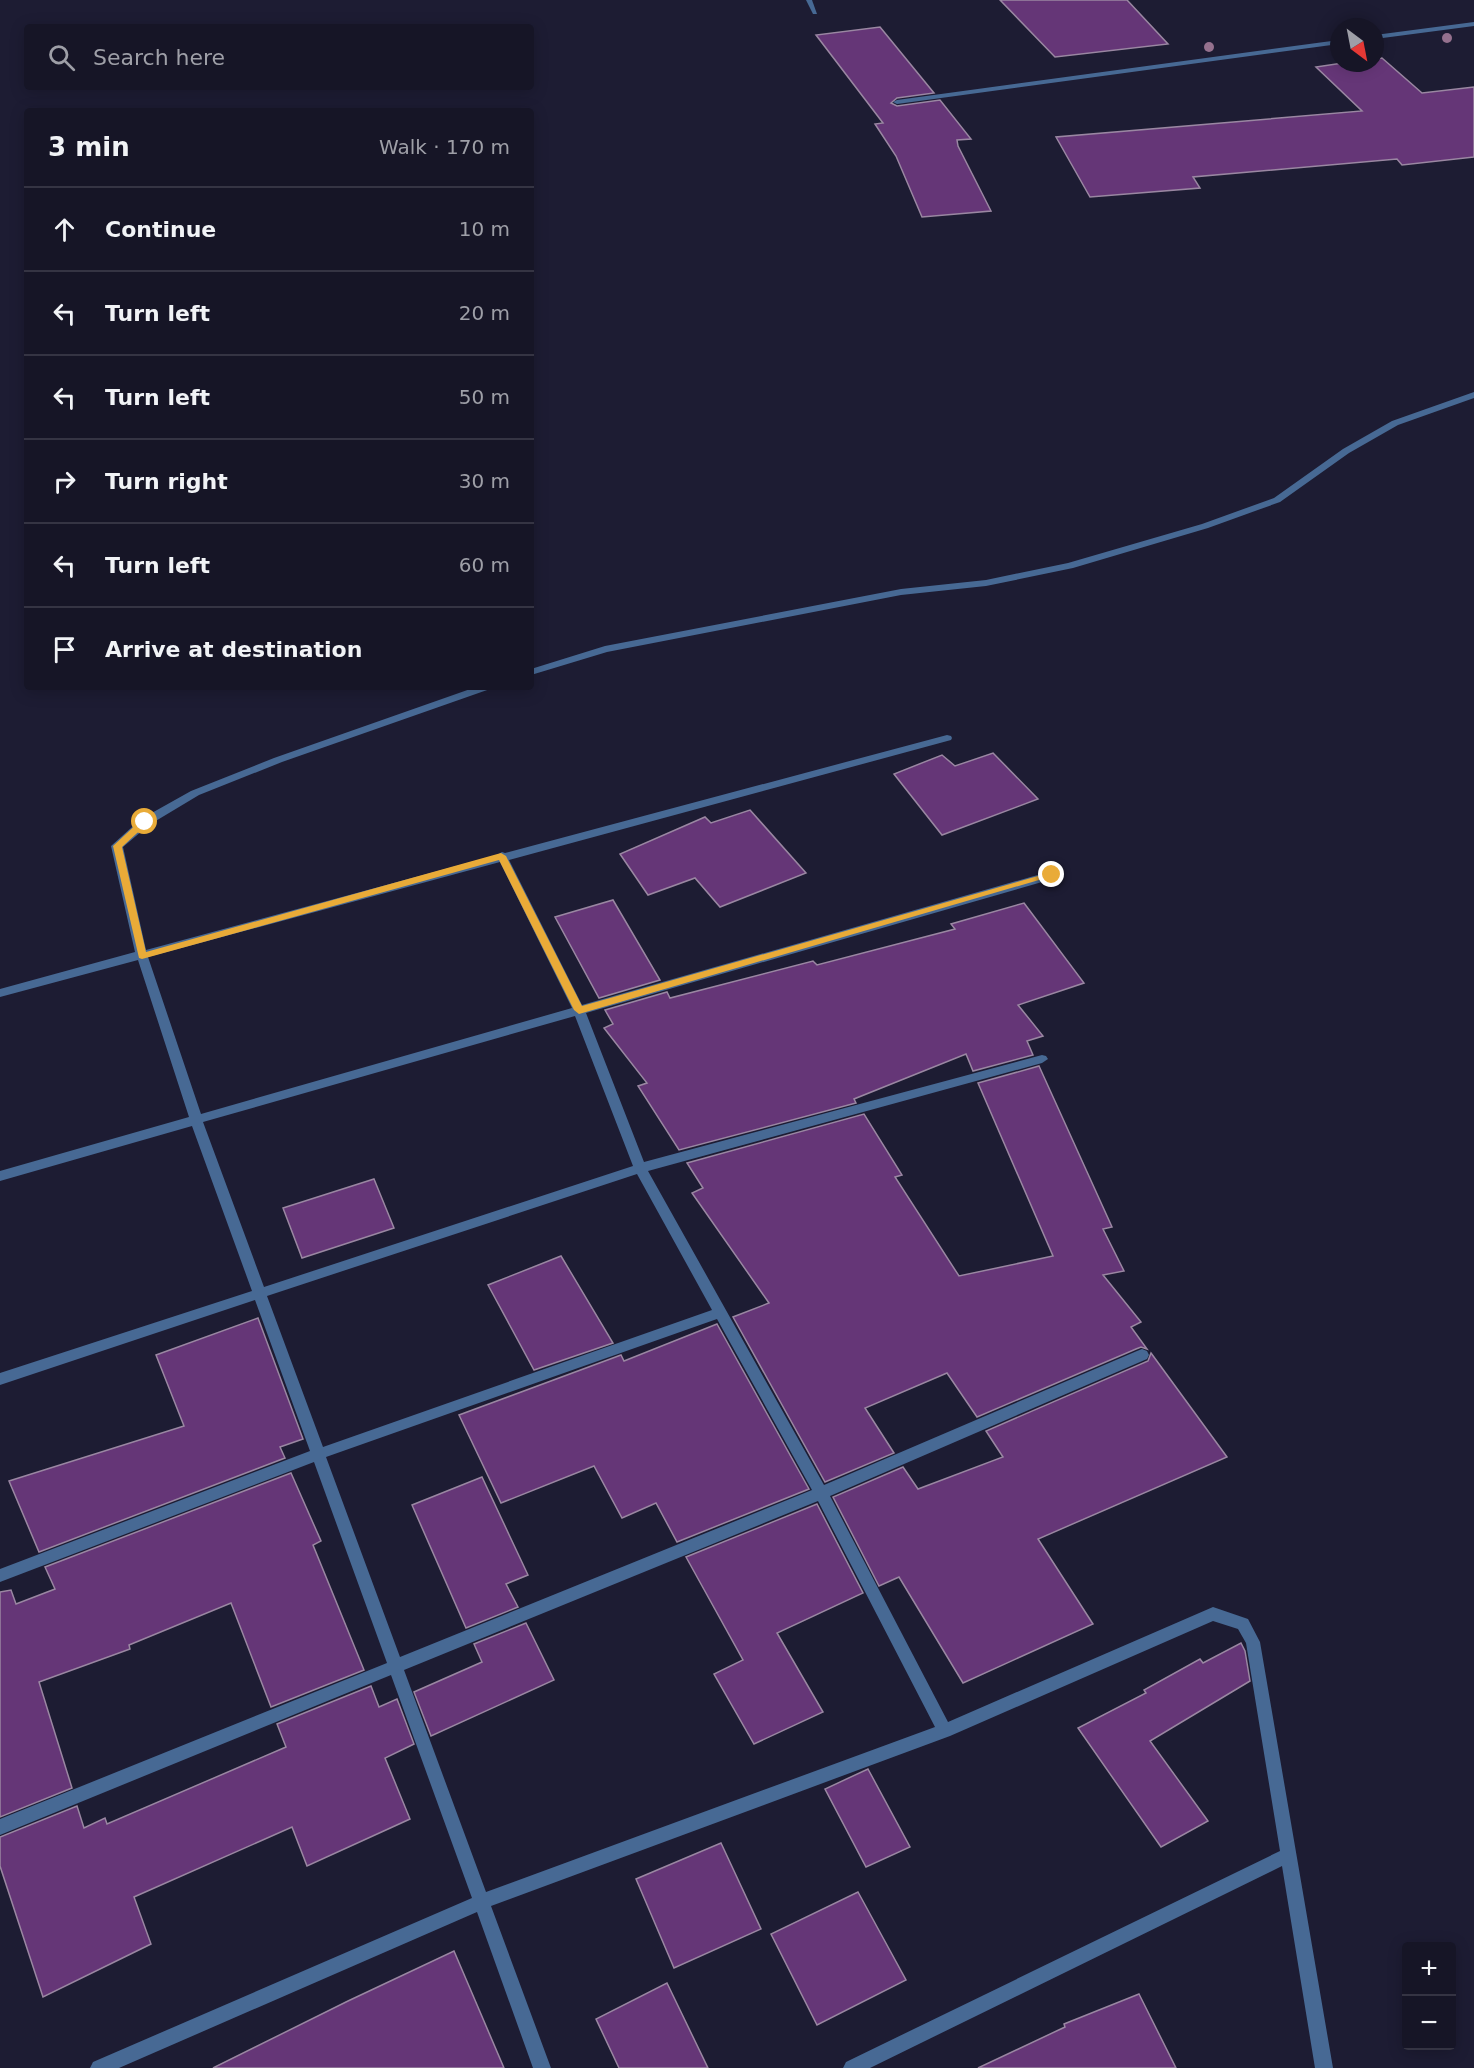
<!DOCTYPE html>
<html lang="en">
<head>
<meta charset="utf-8">
<style>
	body { margin:0; font-family:"DejaVu Sans",sans-serif; background:#1f1e2e; color:#f1f3f6 }
	.controls { position:absolute; right:18px; bottom:18px; display:grid; overflow:hidden; border-radius:6px; box-shadow:0 3px 15px #0003 }
	.controls button { width:54px; height:54px; display:grid; place-items:center; padding:0; border:0; border-bottom:2px solid #353443; background:#161526; color:#f1f3f6; font:30px sans-serif }
	.compass { position:absolute; left:1330px; top:18px; width:54px; height:54px; border-radius:50%; background:#161526; box-shadow:0 3px 15px #0003; rotate:148deg }
	.stop { position:absolute; width:18px; height:18px; margin:-14px; border:4px solid #e9ab38; border-radius:50%; background:#fff }
	.stop.end { background:#e9ab38; border-color:#fff; box-shadow:0 2px 6px #0008 }
	.list { margin:0; padding:0; list-style:none }
	h2 { display:flex; justify-content:space-between; align-items:center; height:78px; margin:0; padding:0 24px; font-size:26px }
	h2 small { font-size:20px; font-weight:400; color:#9e9fa7 }
	.list li { display:grid; grid-template-columns:39px 1fr auto; gap:18px; align-items:center; box-sizing:border-box; height:84px; padding:0 24px; border-top:2px solid #353443 }
	.list b { display:block; font-size:22px; white-space:nowrap }
	.list em { font-size:20px; font-style:normal; color:#9e9fa7 }
	.icon { flex:none; width:33px; height:33px; fill:none; stroke:currentColor; stroke-width:2; stroke-linecap:round; stroke-linejoin:round }
	.map { position:relative; flex:none; width:1474px; height:2068px; overflow:hidden }
	.search { position:absolute; background:#161526; box-shadow:0 3px 15px #0003; left:24px; top:24px; width:510px; height:66px; display:flex; align-items:center; gap:15px; box-sizing:border-box; padding:0 21px; border-radius:6px; color:#9e9fa7; font-size:22px }
	.panel { position:absolute; background:#161526; box-shadow:0 3px 15px #0003; left:24px; top:108px; width:510px; height:582px; border-radius:6px }
	.map>svg:first-child { display:block }
	.building { fill:#653677; stroke:#9a87a2; stroke-width:1.5 }
	.lines { fill:none; stroke-linecap:round; stroke-linejoin:round }
	.street { fill:#476994; fill-rule:evenodd }
	.tree { fill:#95718e }
	.route { fill:#e9ab38 }
</style>
</head>
<body>
<div class="map">
<svg width="1474" height="2068" viewBox="0 0 1474 2068">
	<rect width="100%" height="100%" fill="#1d1c33"/>
	<g class="building">
		<polygon points="1000,0 1127,0 1168,44 1055,57"/>
		<polygon points="880,27 934,93 897,98 891,103 897,106 940,100 971,139 957,140 958,146 991,211 922,217 896,156 875,124 883,123 816,35"/>
		<polygon points="1382,58 1422,93 1474,87 1474,157 1402,165 1397,159 1193,177 1200,188 1090,197 1056,137 1362,111 1316,67 1343,63 1375,63 1375,59"/>
		<polygon points="993,753 1038,799 942,835 894,774 942,755 955,766"/>
		<polygon points="750,810 806,873 720,907 695,878 648,895 620,854 705,817 711,823"/>
		<polygon points="613,900 660,980 599,998 555,917"/>
		<polygon points="1024,903 1084,983 1018,1005 1043,1036 1027,1041 1033,1055 973,1071 966,1054 854,1099 856,1103 679,1150 638,1086 647,1083 604,1028 613,1024 605,1010 667,992 670,998 813,961 817,965 955,929 951,924"/>
		<polygon points="1039,1066 1112,1227 1103,1229 1124,1271 1103,1275 1141,1322 1131,1327 1147,1349 1141,1347 1136,1349 977,1417 947,1373 865,1408 894,1453 825,1482 733,1317 769,1303 692,1193 703,1188 687,1163 864,1114 902,1175 895,1177 959,1276 1053,1256 978,1083"/>
		<polygon points="374,1179 394,1228 302,1258 283,1208"/>
		<polygon points="561,1256 613,1343 534,1370 488,1285"/>
		<polygon points="258,1318 303,1439 280,1447 285,1458 39,1552 9,1481 184,1426 156,1355"/>
		<polygon points="717,1324 809,1489 677,1542 656,1503 622,1518 594,1466 501,1503 459,1415 621,1355 624,1361"/>
		<polygon points="1151,1353 1227,1457 1038,1539 1093,1624 963,1683 899,1577 879,1586 833,1497 903,1467 918,1489 1003,1457 986,1431 1148,1361"/>
		<polygon points="291,1473 321,1541 313,1545 364,1670 271,1707 231,1603 129,1645 130,1649 39,1682 72,1788 0,1817 0,1592 11,1590 16,1604 55,1589 45,1567"/>
		<polygon points="482,1477 528,1575 506,1584 518,1607 466,1628 412,1505"/>
		<polygon points="817,1504 863,1593 777,1633 823,1712 754,1744 714,1674 743,1660 686,1557"/>
		<polygon points="526,1623 554,1680 431,1736 414,1692 482,1662 474,1644"/>
		<polygon points="1241,1643 1245,1651 1250,1681 1150,1741 1208,1821 1161,1847 1078,1728 1146,1693 1144,1690 1200,1659 1203,1663"/>
		<polygon points="371,1686 379,1707 397,1699 414,1744 385,1758 410,1819 307,1866 292,1827 134,1897 151,1944 43,1997 0,1866 0,1837 77,1806 84,1828 105,1818 107,1824 286,1747 277,1724"/>
		<polygon points="868,1769 910,1847 866,1867 825,1789"/>
		<polygon points="721,1843 761,1929 674,1968 636,1879"/>
		<polygon points="858,1892 906,1980 817,2025 771,1934"/>
		<polygon points="454,1951 504,2068 213,2068 348,2001"/>
		<polygon points="667,1983 708,2068 619,2068 596,2019"/>
		<polygon points="1139,1994 1176,2068 978,2068 1065,2027 1064,2024"/>
	</g>
	<g class="lines">
		<g class="street">
			<polygon points="806,0 812,0 817,14 813,14"/>
			<polygon points="1474,22 1474,26 1375,39 1375,35"/>
			<polygon points="1339,40 1339,44 897,104 893,102 897,100"/>
			<polygon points="1474,392 1474,398 1398,425 1349,453 1280,502 1208,528 1073,568 986,586 901,595 607,652 531,675 531,669 605,646 901,589 986,580 1068,563 1202,524 1274,498 1343,449 1392,421"/>
			<path d="M476,687H491L490,689L282,762L199,795L149,825L123,847L146,950L497,855L502,852L505,853L947,735L951,736L952,738L951,740L509,860L582,1005L1048,872H1056L1058,875L1056,878L586,1013L644,1162L1042,1055L1046,1056L1048,1059L1042,1063L648,1171L824,1485L1137,1351L1142,1349L1147,1351L1149,1355L1147,1359L830,1496L948,1722L1213,1607L1248,1619L1260,1642L1333,2068H1315L1282,1866L870,2068H843L846,2062L1280,1851L1246,1643L1238,1629L1213,1621L950,1736L491,1906L551,2068H533L477,1912L119,2068H90L93,2062L472,1898L391,1675L0,1835V1819L387,1663L314,1462L0,1582V1569L310,1451L255,1300L0,1385V1373L252,1291L192,1126L0,1181V1171L189,1117L138,960L0,997V989L135,952L111,846L141,819L191,791L274,758ZM500,862L572,1008L201,1114L148,957ZM575,1016L633,1166L264,1287L203,1122ZM637,1174L712,1310L323,1447L267,1296ZM717,1319L812,1490L400,1657L326,1457ZM818,1501L935,1727L486,1892L404,1670Z"/>
		</g>
	</g>
	<g class="tree">
		<circle cx="1447" cy="38" r="5"/>
		<circle cx="1209" cy="47" r="5"/>
	</g>
	<polygon class="route" points="141,820 149,822 122,847 146,952 501,853 506,856 582,1006 1052,872 1056,875 579,1014 574,1010 499,860 142,959 139,958 113,846"/>
</svg>
<div class="controls">
<button>+</button>
<button>−</button>
</div>
<svg class="compass" viewBox="-18 -18 36 36"><path d="M0-13l5 13h-10z" fill="#e53935"/><path d="M0 13l5-13h-10z" fill="#9e9fa7"/></svg>
<div class="stop" style="left:145px;top:822px"></div>
<div class="stop end" style="left:1052px;top:875px"></div>
<div class="search"><svg class="icon" aria-label="search" viewBox="0 0 24 24"><circle cx="10" cy="10" r="6"/><path d="M15 15l6 6"/></svg>Search here</div>
<section class="panel">
<h2>3 min<small>Walk · 170 m</small></h2>
<ul class="list">
<li><svg class="icon" aria-label="ahead" viewBox="0 0 24 24"><path d="M12 20V5M6 11l6-6 6 6"/></svg><div><b>Continue</b></div><em>10 m</em></li>
<li><svg class="icon" aria-label="left" viewBox="0 0 24 24"><path d="M17 20v-9H6M10 6l-5 5 5 5"/></svg><div><b>Turn left</b></div><em>20 m</em></li>
<li><svg class="icon" aria-label="left" viewBox="0 0 24 24"><path d="M17 20v-9H6M10 6l-5 5 5 5"/></svg><div><b>Turn left</b></div><em>50 m</em></li>
<li><svg class="icon" aria-label="right" viewBox="0 0 24 24"><path d="M7 20v-9h11M14 6l5 5-5 5"/></svg><div><b>Turn right</b></div><em>30 m</em></li>
<li><svg class="icon" aria-label="left" viewBox="0 0 24 24"><path d="M17 20v-9H6M10 6l-5 5 5 5"/></svg><div><b>Turn left</b></div><em>60 m</em></li>
<li><svg class="icon" aria-label="arrive" viewBox="0 0 24 24"><path d="M6 21V4h12l-3 4 3 4H6"/></svg><div><b>Arrive at destination</b></div></li>
</ul>
</section>
</div>
</body>
</html>
